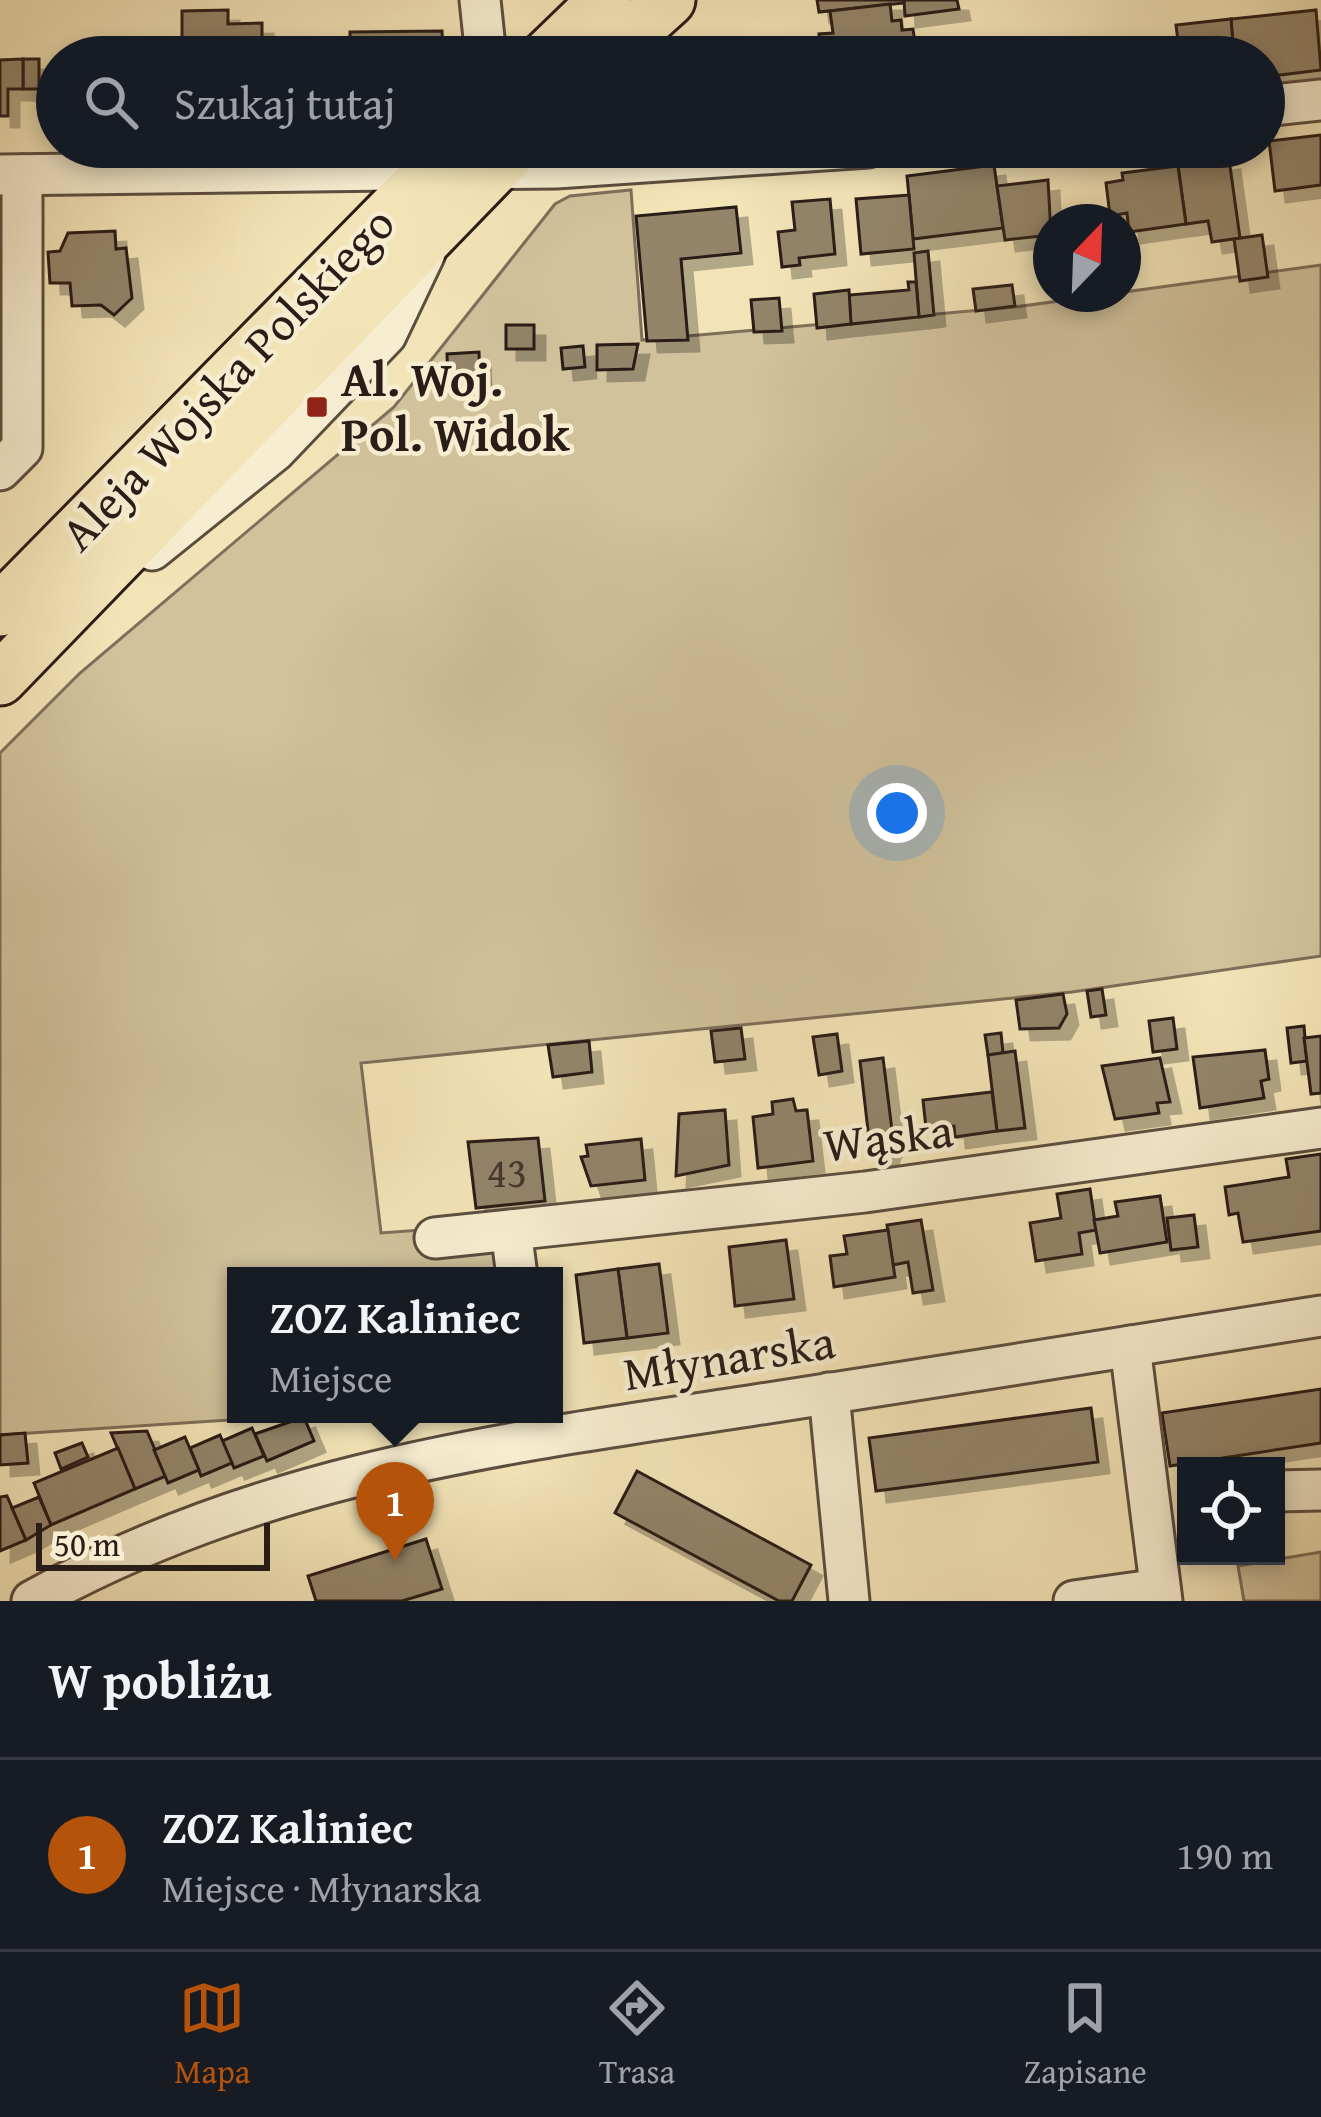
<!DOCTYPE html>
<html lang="pl">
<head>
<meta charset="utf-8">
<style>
	body { margin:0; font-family:"Gentium Book Plus",serif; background:#242831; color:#f1f3f6 }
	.controls { position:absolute; right:36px; bottom:36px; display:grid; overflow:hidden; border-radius:0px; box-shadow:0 6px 18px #0003 }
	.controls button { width:108px; height:108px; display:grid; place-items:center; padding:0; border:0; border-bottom:3px solid #363941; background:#171b24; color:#f1f3f6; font:60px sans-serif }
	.compass { position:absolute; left:1033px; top:204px; width:108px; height:108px; border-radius:50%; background:#171b24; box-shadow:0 6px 18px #0003; rotate:23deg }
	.scale { position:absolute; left:36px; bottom:30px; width:234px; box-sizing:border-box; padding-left:12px; border:6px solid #2a1c17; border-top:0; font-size:33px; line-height:42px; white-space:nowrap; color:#2a1c17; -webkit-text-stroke:9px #f7edd0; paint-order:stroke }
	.you { position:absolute; left:897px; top:813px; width:42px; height:42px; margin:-30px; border:9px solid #fff; border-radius:50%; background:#1a73e8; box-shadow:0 0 0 18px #1a73e833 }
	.badge { display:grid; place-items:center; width:78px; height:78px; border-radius:50%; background:#b45309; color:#fff; font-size:39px; font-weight:700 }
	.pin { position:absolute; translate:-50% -99px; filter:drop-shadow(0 3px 6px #0008) }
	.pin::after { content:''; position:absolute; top:63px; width:42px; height:36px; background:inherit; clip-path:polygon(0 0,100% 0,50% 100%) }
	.popup { position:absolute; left:227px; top:1267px; width:336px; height:156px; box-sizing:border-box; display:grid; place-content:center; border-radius:0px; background:#171b24; filter:drop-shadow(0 3px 9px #0005); font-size:39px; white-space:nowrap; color:#9ea1a6 }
	.popup b { font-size:45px; color:#f1f3f6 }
	.popup::after { content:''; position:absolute; left:50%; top:100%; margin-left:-24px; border:24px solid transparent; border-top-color:#171b24 }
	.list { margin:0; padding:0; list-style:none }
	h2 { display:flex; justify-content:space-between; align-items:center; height:156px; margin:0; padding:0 48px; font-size:51px }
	h2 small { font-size:39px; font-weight:400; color:#9ea1a6 }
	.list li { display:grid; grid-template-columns:78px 1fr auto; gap:36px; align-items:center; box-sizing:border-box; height:192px; padding:0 48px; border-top:3px solid #363941 }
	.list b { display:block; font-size:45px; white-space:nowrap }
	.list p { margin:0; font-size:39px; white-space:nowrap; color:#9ea1a6 }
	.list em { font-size:39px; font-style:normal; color:#9ea1a6 }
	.icon { flex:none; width:66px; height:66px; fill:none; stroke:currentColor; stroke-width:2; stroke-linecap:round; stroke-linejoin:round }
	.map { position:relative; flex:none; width:1321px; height:1601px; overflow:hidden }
	.search { position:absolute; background:#171b24; box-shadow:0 6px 18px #0003; left:36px; right:36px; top:36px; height:132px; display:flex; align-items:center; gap:30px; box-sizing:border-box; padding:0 42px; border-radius:66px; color:#9ea1a6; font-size:45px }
	.sheet { height:348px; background:#171b24 }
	nav { display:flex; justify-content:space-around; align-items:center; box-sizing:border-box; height:168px; border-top:3px solid #363941; background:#171b24; font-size:33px; color:#9ea1a6 }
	nav a { display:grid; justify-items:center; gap:6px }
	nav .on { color:#b45309 }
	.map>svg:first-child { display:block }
	.green { fill:#d1c29c; stroke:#7e6f5a; stroke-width:3 }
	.building { fill:#93846a; stroke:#2a1c17; stroke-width:3; filter:url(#shadow) }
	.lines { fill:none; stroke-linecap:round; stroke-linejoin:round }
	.minor-casing { stroke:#5c4e3f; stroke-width:45 }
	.major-casing { stroke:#2a1c17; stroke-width:57 }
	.minor { stroke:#f7edd0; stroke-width:39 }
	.major { stroke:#f3e4b7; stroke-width:51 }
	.poi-dot { fill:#8f2418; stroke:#f7edd0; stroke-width:4.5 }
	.labels { text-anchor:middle; stroke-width:9; stroke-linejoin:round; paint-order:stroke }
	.number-label { font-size:42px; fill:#44362c }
	.street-label { font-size:48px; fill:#2a1c17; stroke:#f7edd0 }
	.poi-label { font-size:48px; font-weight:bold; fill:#2a1c17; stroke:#f7edd0; text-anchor:start }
</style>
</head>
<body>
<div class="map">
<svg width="1321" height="1601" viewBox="0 0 1321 1601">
	<defs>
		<filter id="shadow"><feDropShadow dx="11" dy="11" stdDeviation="0" flood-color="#0004"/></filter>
	</defs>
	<rect width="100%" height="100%" fill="#f3e4b7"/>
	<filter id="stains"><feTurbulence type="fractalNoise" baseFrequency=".00167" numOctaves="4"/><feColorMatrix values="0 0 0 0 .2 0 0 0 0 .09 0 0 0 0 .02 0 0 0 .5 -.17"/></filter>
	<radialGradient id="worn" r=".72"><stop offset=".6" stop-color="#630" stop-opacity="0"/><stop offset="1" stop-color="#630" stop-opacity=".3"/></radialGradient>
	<g class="green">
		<polygon points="631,190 642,340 1015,307 1321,265 1321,956 1072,992 361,1063 381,1233 435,1229 494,1242 498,1276 236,1276 236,1414 320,1414 0,1435 0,753 80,673 394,407 555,204 570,196"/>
		<polygon points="1321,1552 1321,1601 1244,1601 1238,1566"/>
	</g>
	<g class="building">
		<polygon points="817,0 904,0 904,3 819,12"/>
		<polygon points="904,0 957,0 959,9 905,16"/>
		<polygon points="890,4 892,21 901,20 902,30 913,29 917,57 821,57 819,34 833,33 830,11"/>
		<polygon points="228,10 228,24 262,23 262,49 182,57 182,11"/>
		<polygon points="1316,10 1321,70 1264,77 1264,57 1234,57 1231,19"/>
		<polygon points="1231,19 1234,57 1180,57 1176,25"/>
		<polygon points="442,31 443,57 350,57 350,32"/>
		<polygon points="780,39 783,57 733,57 760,41"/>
		<rect x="23" y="59" width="16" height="30"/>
		<polygon points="23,59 23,89 8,89 8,116 0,116 0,60"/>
		<polygon points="1321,135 1321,185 1275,191 1269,141"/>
		<polygon points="1229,159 1240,238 1212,242 1208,221 1186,224 1178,166"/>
		<polygon points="994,165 1003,228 913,239 907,176"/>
		<polygon points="1178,166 1186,224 1129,232 1127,213 1110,216 1106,183 1123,180 1122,173"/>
		<polygon points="1048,180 1051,235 1005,240 997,186"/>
		<polygon points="909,195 914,249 861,254 856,199"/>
		<polygon points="830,199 835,254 799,258 800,265 782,267 778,232 795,230 792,202"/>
		<polygon points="736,207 741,253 681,259 688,340 647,341 636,216"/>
		<polygon points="115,231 116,249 126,248 132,298 114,315 101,305 72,306 70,283 50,283 48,252 60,251 68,233"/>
		<polygon points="1262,235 1268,277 1240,281 1234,239"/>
		<polygon points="928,251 934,315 919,317 914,253"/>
		<polygon points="908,282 916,282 919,317 851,324 849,295 909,290"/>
		<polygon points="1012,285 1015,306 976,311 973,289"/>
		<polygon points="849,290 851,324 817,328 814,294"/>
		<polygon points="779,298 782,331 754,332 751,300"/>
		<rect x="506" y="325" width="28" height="24"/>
		<polygon points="638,344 633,369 597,370 597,345"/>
		<polygon points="583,346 585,367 563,369 561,348"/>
		<polygon points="479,352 480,378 448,380 447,354"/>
		<polygon points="1102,989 1106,1015 1091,1017 1087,991"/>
		<polygon points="1063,994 1067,1014 1059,1028 1020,1029 1016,1000"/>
		<polygon points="1173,1018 1177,1049 1153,1052 1149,1021"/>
		<polygon points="1304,1026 1307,1061 1291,1063 1287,1028"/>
		<polygon points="741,1028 745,1059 715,1062 711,1031"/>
		<polygon points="1001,1033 1003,1053 988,1055 985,1035"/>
		<polygon points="837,1034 842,1071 819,1075 813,1037"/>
		<polygon points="1321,1036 1321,1093 1311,1094 1304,1038"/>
		<polygon points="589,1041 592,1072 553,1077 548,1045"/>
		<polygon points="1265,1050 1269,1079 1261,1081 1264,1098 1200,1108 1193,1057"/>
		<polygon points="1015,1051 1025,1128 997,1131 988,1055"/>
		<polygon points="883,1058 893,1138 884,1161 869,1139 860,1061"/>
		<polygon points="1160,1058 1170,1102 1157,1103 1159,1113 1115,1119 1102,1066"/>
		<polygon points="992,1092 997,1131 955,1137 954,1126 926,1128 923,1100"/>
		<polygon points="793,1099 796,1111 807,1110 813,1161 758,1168 753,1117 773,1114 772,1102"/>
		<polygon points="725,1110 729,1165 676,1176 679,1114"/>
		<polygon points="538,1138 545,1201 476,1208 468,1142"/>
		<polygon points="641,1139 645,1180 591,1186 581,1157 588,1156 586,1145"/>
		<polygon points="1321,1154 1321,1231 1243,1242 1238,1213 1229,1215 1225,1187 1289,1177 1286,1159"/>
		<polygon points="1090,1189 1096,1230 1079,1233 1082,1254 1036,1261 1030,1223 1061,1218 1057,1194"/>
		<polygon points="1160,1196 1167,1242 1100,1253 1094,1220 1118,1216 1115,1202"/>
		<polygon points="1194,1215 1198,1247 1171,1250 1167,1218"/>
		<polygon points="921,1220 933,1290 913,1293 908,1262 893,1265 887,1225"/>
		<polygon points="888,1230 895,1277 834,1287 830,1256 847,1254 844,1236"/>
		<polygon points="786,1240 794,1299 735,1306 729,1247"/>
		<polygon points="659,1264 668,1333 627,1338 618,1269"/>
		<polygon points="618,1269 627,1338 584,1343 576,1275"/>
		<polygon points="1321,1389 1321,1443 1170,1466 1162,1413"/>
		<polygon points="1091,1408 1098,1462 876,1491 869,1438"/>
		<polygon points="304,1417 314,1441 267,1461 255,1434"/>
		<polygon points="252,1428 264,1456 234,1468 222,1441"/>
		<polygon points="147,1431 166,1476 135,1489 111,1433"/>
		<polygon points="25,1433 28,1463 0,1465 0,1435"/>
		<polygon points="220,1435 232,1463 201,1476 190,1448"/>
		<polygon points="185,1437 199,1470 168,1483 154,1450"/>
		<polygon points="82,1443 88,1457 61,1469 55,1453"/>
		<polygon points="118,1448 135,1489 51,1525 34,1483"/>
		<polygon points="637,1471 811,1565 792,1601 779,1601 615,1513"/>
		<polygon points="7,1496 26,1540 0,1551 0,1497"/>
		<polygon points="39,1497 51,1525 26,1540 12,1508"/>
		<polygon points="426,1539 442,1589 402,1601 316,1601 308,1576"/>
	</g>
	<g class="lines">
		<g class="minor-casing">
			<g id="minor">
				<polyline points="480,0 486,57"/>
				<polyline points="1264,106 1321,100"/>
				<polyline points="0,175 556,168 868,147"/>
				<polyline points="0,470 22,448 22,175"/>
				<polyline points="152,550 275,451 386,335 425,253"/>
				<polyline points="435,1238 511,1230"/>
				<polyline points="517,1276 511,1230 865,1192 1321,1128"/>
				<polyline points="1130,1346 1162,1601"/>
				<polyline points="829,1393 849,1601"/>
				<polyline points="1276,1491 1321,1490"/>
				<path d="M32,1601C262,1473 499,1444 755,1405C944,1376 1132,1346 1321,1316"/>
				<polyline points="1074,1601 1160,1589"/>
			</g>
		</g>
		<g class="major-casing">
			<g id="major">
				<polyline points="546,57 605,0"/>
				<polyline points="606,57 669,0"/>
				<polyline points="0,610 455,147"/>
				<polyline points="0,679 515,147"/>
			</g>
		</g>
		<use href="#minor" class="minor"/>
		<use href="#major" class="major"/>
	</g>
	<rect class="poi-dot" x="305" y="395" width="24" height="24" rx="6"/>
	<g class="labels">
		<g class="number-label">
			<text x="507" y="1187">43</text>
		</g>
		<g class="street-label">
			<text transform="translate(227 378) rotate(-46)" y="17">Aleja Wojska Polskiego</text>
			<text transform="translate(888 1137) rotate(-7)" y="17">Wąska</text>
			<text transform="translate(729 1357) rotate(-9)" y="17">Młynarska</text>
		</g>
		<g class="poi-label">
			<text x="341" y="396">Al. Woj.<tspan x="341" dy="55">Pol. Widok</tspan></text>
		</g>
	</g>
	<rect width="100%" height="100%" filter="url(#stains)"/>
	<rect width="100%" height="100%" fill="url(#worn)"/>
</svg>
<div class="controls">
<button><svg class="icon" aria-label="locate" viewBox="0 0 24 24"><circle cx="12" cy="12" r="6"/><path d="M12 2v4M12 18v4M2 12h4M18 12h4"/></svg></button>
</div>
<svg class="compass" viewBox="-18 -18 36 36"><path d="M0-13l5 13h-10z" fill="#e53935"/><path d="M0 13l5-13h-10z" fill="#9ea1a6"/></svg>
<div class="scale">50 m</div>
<div class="you"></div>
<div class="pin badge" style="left:395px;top:1561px">1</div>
<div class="popup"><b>ZOZ Kaliniec</b>Miejsce</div>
<div class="search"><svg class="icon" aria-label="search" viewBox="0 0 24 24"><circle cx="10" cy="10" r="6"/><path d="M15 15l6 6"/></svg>Szukaj tutaj</div>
</div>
<section class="sheet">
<h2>W pobliżu<small></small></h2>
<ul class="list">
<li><span class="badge">1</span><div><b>ZOZ Kaliniec</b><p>Miejsce · Młynarska</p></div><em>190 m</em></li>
</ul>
</section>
<nav>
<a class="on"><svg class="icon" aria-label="map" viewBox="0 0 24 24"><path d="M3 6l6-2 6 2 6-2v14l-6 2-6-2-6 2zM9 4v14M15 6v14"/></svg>Mapa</a>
<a><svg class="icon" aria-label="directions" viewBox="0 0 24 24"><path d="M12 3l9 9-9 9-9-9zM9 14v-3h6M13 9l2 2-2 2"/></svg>Trasa</a>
<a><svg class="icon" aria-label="saved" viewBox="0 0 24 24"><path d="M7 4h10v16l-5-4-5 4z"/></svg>Zapisane</a>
</nav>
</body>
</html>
